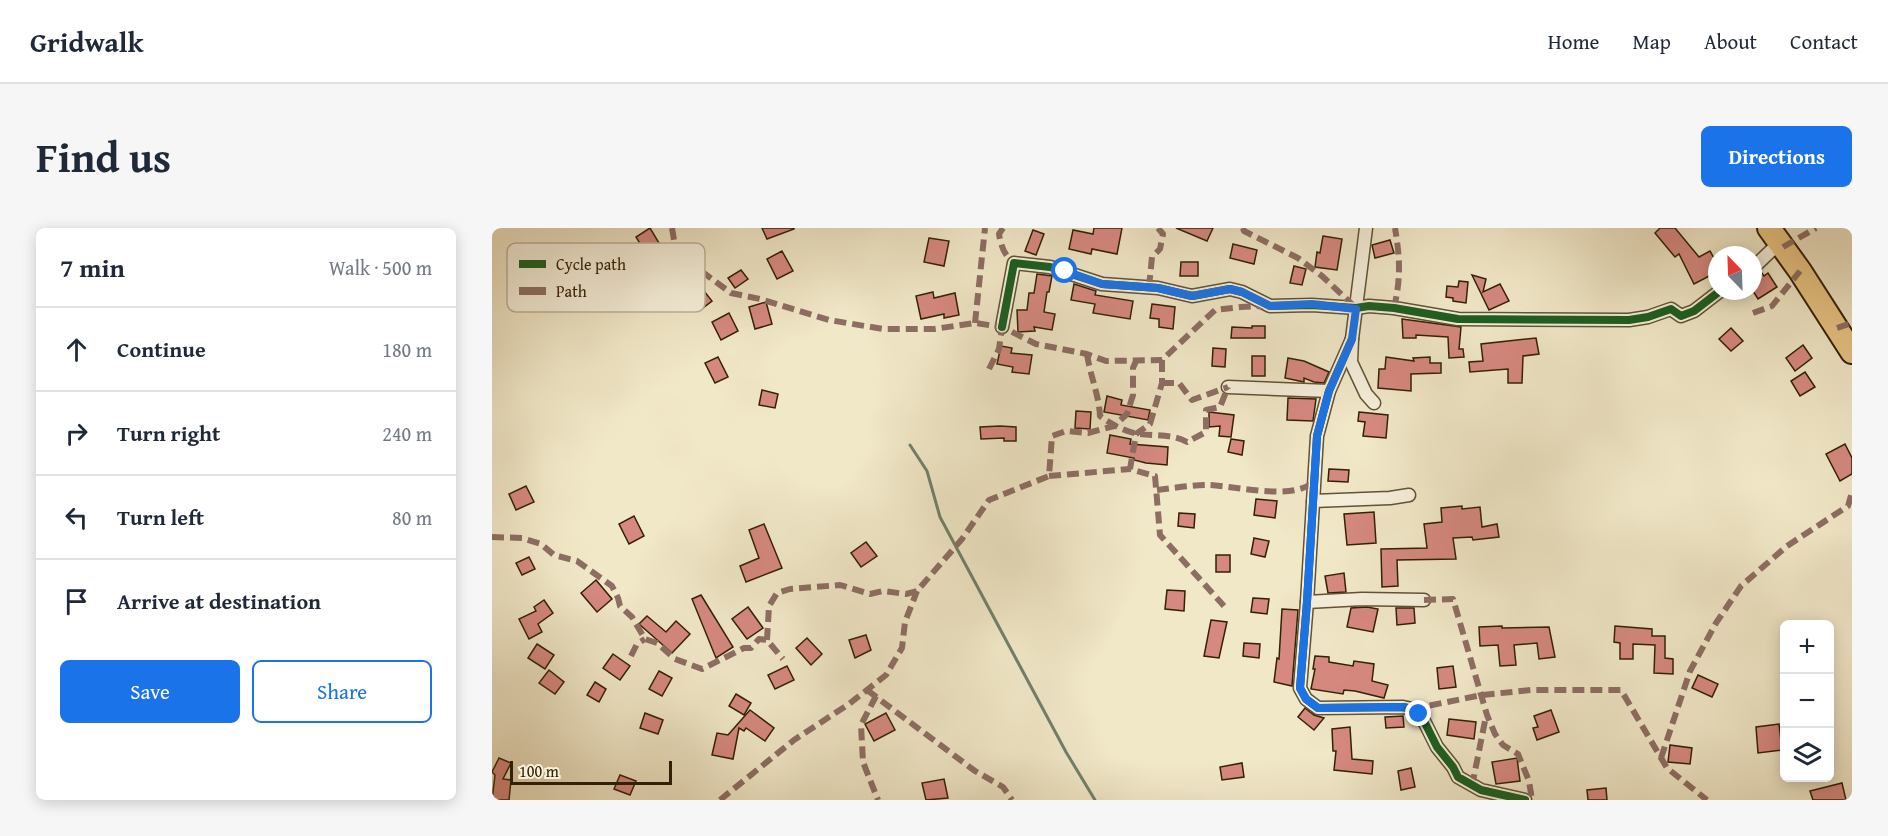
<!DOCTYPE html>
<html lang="en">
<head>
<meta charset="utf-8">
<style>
	body { margin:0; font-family:"Gentium Book Plus",serif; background:#f6f6f7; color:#1f2937 }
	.controls { position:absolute; right:18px; bottom:18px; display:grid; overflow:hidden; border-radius:9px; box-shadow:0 3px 15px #0003 }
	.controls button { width:54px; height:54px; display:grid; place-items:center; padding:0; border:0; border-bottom:2px solid #e0e1e3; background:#fff; color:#1f2937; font:30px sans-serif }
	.compass { position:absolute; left:1216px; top:18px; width:54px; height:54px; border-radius:50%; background:#fff; box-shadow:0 3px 15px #0003; rotate:337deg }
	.scale { position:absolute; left:18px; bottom:15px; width:162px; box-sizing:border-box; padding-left:6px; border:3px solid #332006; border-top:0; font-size:16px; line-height:21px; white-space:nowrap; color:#332006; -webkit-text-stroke:4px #f6f0db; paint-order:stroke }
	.stop { position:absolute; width:18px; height:18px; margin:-14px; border:4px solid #1a73e8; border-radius:50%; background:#fff }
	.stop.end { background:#1a73e8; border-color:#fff; box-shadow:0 2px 6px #0008 }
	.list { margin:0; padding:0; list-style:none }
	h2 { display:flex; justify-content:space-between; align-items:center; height:78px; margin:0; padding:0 24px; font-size:26px }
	h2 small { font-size:20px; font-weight:400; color:#747a83 }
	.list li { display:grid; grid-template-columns:39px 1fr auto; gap:18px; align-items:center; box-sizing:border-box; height:84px; padding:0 24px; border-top:2px solid #e0e1e3 }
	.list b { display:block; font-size:22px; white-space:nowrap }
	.list em { font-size:20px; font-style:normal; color:#747a83 }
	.actions { display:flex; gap:12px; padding:18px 24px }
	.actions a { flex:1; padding:14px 0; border:2px solid #1a73e8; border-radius:9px; text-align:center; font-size:21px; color:#1a73e8 }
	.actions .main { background:#1a73e8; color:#fff }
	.icon { flex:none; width:33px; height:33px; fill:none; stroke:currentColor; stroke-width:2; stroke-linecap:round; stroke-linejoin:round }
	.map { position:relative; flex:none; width:1360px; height:572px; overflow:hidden; border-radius:9px }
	header { display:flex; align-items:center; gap:36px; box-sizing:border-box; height:84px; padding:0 30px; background:#fff; border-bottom:2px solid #e0e1e3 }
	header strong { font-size:28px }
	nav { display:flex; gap:33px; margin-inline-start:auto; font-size:21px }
	.intro { display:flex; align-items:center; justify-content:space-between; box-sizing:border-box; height:144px; padding:0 36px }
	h1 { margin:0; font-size:42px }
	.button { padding:15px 27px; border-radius:9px; background:#1a73e8; color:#fff; font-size:21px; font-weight:700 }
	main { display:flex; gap:36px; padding:0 36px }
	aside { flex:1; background:#fff; border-radius:9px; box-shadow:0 3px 15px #0003 }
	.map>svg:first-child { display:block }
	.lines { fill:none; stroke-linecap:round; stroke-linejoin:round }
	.stream { stroke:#71806d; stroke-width:3 }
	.building { fill:#d68980; stroke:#332006; stroke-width:1.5 }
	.street-casing { stroke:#625236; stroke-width:15 }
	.highway-casing { stroke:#332006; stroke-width:26 }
	.street { stroke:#f6f0db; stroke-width:12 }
	.highway { stroke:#e8c484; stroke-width:22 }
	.quiet { stroke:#8d6e63; stroke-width:6; stroke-dasharray:12 6; stroke-linecap:butt }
	.cycleway-casing { stroke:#f6f0db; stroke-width:11 }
	.cycleway { stroke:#1b5e20; stroke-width:8 }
	.route { stroke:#1a73e8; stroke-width:8 }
	.key { fill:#f6f0db; stroke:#bcb29b; stroke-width:1.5 }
	.key-label { font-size:16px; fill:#332006 }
</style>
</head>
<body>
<header>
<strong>Gridwalk</strong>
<nav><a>Home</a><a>Map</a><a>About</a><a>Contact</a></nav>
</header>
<div class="intro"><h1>Find us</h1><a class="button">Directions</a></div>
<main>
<aside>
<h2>7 min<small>Walk · 500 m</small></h2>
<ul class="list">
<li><svg class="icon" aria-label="ahead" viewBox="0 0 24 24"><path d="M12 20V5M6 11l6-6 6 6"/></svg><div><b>Continue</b></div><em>180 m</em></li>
<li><svg class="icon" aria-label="right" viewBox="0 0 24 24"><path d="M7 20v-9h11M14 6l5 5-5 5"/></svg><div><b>Turn right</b></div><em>240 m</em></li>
<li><svg class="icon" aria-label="left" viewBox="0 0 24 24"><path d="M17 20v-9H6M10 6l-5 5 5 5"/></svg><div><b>Turn left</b></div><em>80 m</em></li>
<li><svg class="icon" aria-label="arrive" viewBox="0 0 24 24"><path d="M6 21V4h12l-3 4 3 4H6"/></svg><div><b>Arrive at destination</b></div></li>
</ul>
<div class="actions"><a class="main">Save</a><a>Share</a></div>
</aside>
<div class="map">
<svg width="1360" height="572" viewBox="0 0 1360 572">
	<rect width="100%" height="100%" fill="#f1e8c8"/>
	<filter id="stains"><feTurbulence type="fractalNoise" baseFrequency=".00333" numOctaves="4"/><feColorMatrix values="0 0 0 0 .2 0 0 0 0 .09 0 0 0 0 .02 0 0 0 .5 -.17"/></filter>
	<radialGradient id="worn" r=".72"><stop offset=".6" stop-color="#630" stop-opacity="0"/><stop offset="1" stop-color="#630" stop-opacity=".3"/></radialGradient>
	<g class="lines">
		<polyline class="stream" points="418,217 435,243 448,289 574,524 603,572"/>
	</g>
	<g class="building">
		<polygon points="158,0 167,15 153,24 144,9"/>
		<polygon points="270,0 302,0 302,1 275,11"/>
		<polygon points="602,0 630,0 625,26 600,21 599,26 577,21 581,2 601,6"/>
		<polygon points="684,0 721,0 715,13"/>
		<polygon points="1168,0 1183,0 1207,29 1218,23 1222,30 1225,28 1225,44 1202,56 1187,26 1183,29 1163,5"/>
		<polygon points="541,2 552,6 544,27 533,23"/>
		<polygon points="831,8 850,11 845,42 823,39 825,24 828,25"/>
		<polygon points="437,10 457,13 452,38 432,34"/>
		<polygon points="898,12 902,25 883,30 880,17"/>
		<polygon points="741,16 765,22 762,36 738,30"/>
		<polygon points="290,23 301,43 285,51 275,31"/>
		<polygon points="689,34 706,34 706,48 688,48"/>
		<polygon points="802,38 814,41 810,57 798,55"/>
		<polygon points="249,42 256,51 243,60 236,50"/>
		<polygon points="1269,44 1272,48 1276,45 1285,59 1266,71 1261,63 1261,48"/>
		<polygon points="545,46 560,48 557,64 555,64 552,84 563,86 560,102 542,99 543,103 526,104 525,82 535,82 537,65 542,65"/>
		<polygon points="980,47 994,51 991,64 1008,56 1017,73 997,82"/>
		<polygon points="967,53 976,54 974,75 961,73 961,70 954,69 955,58 966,59"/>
		<polygon points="582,56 604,63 603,67 641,73 638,91 601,85 603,76 579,72"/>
		<polygon points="212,63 220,73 207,83 199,72"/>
		<polygon points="441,64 442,70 463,65 467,87 452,90 452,86 429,91 424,68"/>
		<polygon points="274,74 280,96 263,101 257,79"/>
		<polygon points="660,76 683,79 681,101 667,99 667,91 658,90"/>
		<polygon points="237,85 246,103 229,112 220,94"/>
		<polygon points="910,91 969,99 967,121 971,121 972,129 957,130 956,109 924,107 924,110 911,110"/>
		<polygon points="760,98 773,98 773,110 739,110 740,99 760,100"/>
		<polygon points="1239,100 1251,113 1239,123 1227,111"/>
		<polygon points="1044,110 1047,126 1031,128 1030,155 1016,155 1016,141 978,144 977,134 991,133 989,116"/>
		<polygon points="1311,117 1320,130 1303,143 1294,130"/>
		<polygon points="509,118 520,120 519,125 540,127 537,146 520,144 521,139 505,136"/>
		<polygon points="721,120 734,121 733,139 720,138"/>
		<rect x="760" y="128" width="13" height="20"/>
		<polygon points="226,129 236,149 223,155 213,135"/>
		<polygon points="894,129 922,133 921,130 938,129 938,135 949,135 949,145 919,146 919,163 886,160 887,141 893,141"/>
		<polygon points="796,130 812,133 837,144 832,155 822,154 812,150 812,154 793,150"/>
		<polygon points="1313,144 1323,159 1308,168 1299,153"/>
		<polygon points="270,162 286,166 283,180 267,177"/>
		<polygon points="615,168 630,172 629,177 658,182 656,192 612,184"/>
		<polygon points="796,170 824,171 821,193 795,192"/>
		<polygon points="584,183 599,184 598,201 583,200"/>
		<polygon points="717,184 742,187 739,209 727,208 728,198 717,199"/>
		<polygon points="867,184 896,187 894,210 871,208 873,194 866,193"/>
		<polygon points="508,198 524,199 524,213 512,213 512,210 489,211 488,199"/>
		<polygon points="618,207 639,211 638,216 676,219 675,237 654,235 642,232 642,230 615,225"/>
		<polygon points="739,211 752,213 750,227 736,224"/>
		<polygon points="1353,216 1360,230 1360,246 1348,253 1334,226"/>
		<polygon points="837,241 857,242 856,254 836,253"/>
		<polygon points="34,258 42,274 24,282 17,266"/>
		<polygon points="764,271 785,273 783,290 762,287"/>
		<polygon points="970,278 970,281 988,279 990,299 1005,296 1007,309 981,312 980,309 961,310 964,331 905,332 906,358 890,359 889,321 935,320 932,296 950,294 949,280"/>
		<polygon points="882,284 884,315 855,317 852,286"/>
		<polygon points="687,285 703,286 702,300 686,298"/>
		<polygon points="142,288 152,308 137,316 127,296"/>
		<polygon points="272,296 290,340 254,354 248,338 267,330 257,302"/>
		<polygon points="762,310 777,313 773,329 759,326"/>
		<polygon points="374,314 385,328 369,339 359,325"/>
		<rect x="724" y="327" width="14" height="17"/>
		<polygon points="37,329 43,341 30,347 24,335"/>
		<polygon points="852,345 854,364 836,365 833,348"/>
		<polygon points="104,352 120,371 105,384 89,365"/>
		<polygon points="675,362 693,363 692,383 673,381"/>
		<polygon points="209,367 241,419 224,430 200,371"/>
		<polygon points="761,370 777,371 775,386 759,384"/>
		<polygon points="52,372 61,385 46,396 50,404 37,411 27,391 44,383 42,379"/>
		<polygon points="256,379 271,400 255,411 240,391"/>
		<polygon points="875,379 886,381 881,404 855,399 859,380"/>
		<polygon points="904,380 922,380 923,395 905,397"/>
		<polygon points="790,381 806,382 800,458 782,454 785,430 787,431"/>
		<polygon points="155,388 174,404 184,393 198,406 180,425 147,396"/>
		<polygon points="719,392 735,394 727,430 712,428"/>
		<polygon points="1010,398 1010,400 1057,399 1063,429 1047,431 1045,415 1022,417 1024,437 1008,438 1006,417 988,418 987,399"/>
		<polygon points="1123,398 1160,401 1160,408 1173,408 1173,430 1181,431 1181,446 1162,445 1163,417 1141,416 1141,431 1128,431 1128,415 1122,414"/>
		<polygon points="374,407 379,422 363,430 357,412"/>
		<polygon points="315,410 330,426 319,437 304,420"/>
		<polygon points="752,415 768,416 767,430 751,428"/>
		<polygon points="45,416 62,427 53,441 36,430"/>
		<polygon points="121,426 138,438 128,452 111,440"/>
		<polygon points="823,428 837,429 837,434 861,438 862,433 882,436 880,453 896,457 892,470 863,463 852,462 851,466 819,461 823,441 821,441"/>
		<polygon points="295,438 302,452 283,461 276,447"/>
		<polygon points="961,438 964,459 947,461 945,440"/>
		<polygon points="57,442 72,454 63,466 47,455"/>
		<polygon points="167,443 180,450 170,468 157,461"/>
		<polygon points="1206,447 1226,456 1220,469 1200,460"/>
		<polygon points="103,454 114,461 107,474 95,467"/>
		<polygon points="244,466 259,475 252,487 237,478"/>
		<polygon points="813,480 822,487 832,490 822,502 806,489"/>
		<polygon points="258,482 282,500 273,513 254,500 252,503 247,500 241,531 220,527 225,505 236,507"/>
		<polygon points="1059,482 1067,504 1045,512 1041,500 1046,499 1042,488"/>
		<polygon points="153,485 171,492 166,506 148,500"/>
		<polygon points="394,485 403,502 382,513 373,496"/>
		<polygon points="911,488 912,499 894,500 893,489"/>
		<polygon points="957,491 984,494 982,511 955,507"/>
		<polygon points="1287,496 1290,522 1266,525 1264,499"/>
		<polygon points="858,499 860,531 881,533 880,546 842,542 844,523 841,523 840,501"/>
		<polygon points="1178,517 1200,520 1198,536 1176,534"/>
		<polygon points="7,530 19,535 11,551 19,552 17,572 0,572 3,547 0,544"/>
		<polygon points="1025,530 1028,553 1004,556 1000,534"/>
		<polygon points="750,535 752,549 730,552 728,539"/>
		<polygon points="919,540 923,559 909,562 906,543"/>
		<polygon points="128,547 144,553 138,567 122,561"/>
		<polygon points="452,551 456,570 434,572 430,555"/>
		<polygon points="1350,555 1354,572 1321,572 1318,563"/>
		<polygon points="1114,560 1115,572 1096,572 1095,562"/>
	</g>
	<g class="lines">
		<g class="street-casing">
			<g id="street">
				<polyline points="874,0 860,111 859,134 874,166 882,175"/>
				<polyline points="1261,40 1288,14"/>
				<polyline points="510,99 522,35 558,39 610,56 666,60 700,68 738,61 750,64 778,78 820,77 864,80 877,78 902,80 966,91 1137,92 1156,89 1179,81 1189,88 1202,83 1228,63"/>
				<polyline points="860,111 837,163 825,208 815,374 808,460 814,471 826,480 911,479 920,481 927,486 933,495 945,519 961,539 966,549 989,562 1033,572"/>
				<polyline points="736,159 837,163"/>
				<polyline points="821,273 898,270 917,267"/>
				<polyline points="815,374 870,371 932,372"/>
			</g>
		</g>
		<g class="highway-casing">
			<polyline id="highway" points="1277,0 1308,43 1360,124"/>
		</g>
		<use href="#street" class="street"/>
		<use href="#highway" class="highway"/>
		<g class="quiet">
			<polyline points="180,0 182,12 201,37 239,65 268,71 337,92 391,101 442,101 483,95 510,99 544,116 595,126 614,133 670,132 723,82 749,79 772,78"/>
			<path d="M511,0L507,6C509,18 512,27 522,35"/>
			<polyline points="751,0 752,3 806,30 830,48 864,80"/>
			<polyline points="1291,19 1324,0"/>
			<polyline points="657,59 660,29 668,21 671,6 666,0"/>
			<path d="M902,80C909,50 908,30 903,0"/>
			<polyline points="1261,85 1280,78 1308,43"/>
			<polyline points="483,95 493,0"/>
			<polyline points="1345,100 1360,95"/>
			<path d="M595,126C598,147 607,167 608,188C619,196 633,204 647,206C663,208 681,206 695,214L714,204V182L728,179L736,159"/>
			<polyline points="670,132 670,155 658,196 644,206 638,241 663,248 668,307 732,378"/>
			<polyline points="497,141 507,121 510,99"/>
			<polyline points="670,155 687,155 700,172 736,159"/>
			<polyline points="557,248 638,241"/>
			<path d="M665,262C682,260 700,257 716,257C745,258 799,273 822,254"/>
			<polyline points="0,309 30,310 49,316 62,327 85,333 120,358 126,370 128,378 140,389 153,411 165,415 183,431 210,441 252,420 259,420 267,411 275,412 291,431"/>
			<polyline points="932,372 961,371 995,487 1003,506 1011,517 1026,526 1037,553 1040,572"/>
			<polyline points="275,412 277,378 285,365 298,361 348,357 378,366 391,363 414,366 425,363 470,311 497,272 557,248 560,208 574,203 596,205 622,198 635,186 641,167 641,140 644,133"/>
			<polyline points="139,428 145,416 153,411"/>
			<polyline points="375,462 483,543 511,559 520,572"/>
			<polyline points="384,468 369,497 371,534 386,572"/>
			<polyline points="920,481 990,467 1039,462 1129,462 1175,540 1215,572"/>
			<polyline points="1169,530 1198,443 1224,395 1249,358 1295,318 1356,278 1360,264"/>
			<polyline points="980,558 994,488"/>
			<polyline points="228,572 302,512 357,476 394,447 410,420 413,394 425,363"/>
		</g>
		<g class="cycleway-casing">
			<g id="cycleway">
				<polyline points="510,99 522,35 558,39 610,56 666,60 700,68 738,61 750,64 778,78 820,77 864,80 877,78 902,80 966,91 1137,92 1156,89 1179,81 1189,88 1202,83 1228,63"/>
				<polyline points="860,111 837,163 825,208 815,374 808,460 814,471 826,480 911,479 920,481 927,486 933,495 945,519 961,539 966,549 989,562 1033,572"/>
			</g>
		</g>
		<use href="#cycleway" class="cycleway"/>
	</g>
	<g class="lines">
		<polyline class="route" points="573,43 610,56 666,60 700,68 738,61 750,64 778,78 820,76 864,81 860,111 837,163 825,208 815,374 808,460 814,471 826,480 911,479 920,481 927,486"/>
	</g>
	<rect x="15" y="15" width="198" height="69" rx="9" class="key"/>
	<rect x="27" y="32" width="27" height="8" fill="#1b5e20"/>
	<rect x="27" y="59" width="27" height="8" fill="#8d6e63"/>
	<g class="key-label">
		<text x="64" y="42">Cycle path</text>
		<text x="64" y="69">Path</text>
	</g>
	<rect width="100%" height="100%" filter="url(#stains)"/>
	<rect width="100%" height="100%" fill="url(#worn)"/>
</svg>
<div class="controls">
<button>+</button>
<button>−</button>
<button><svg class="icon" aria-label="layers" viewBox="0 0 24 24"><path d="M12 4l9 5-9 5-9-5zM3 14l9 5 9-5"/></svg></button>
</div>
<svg class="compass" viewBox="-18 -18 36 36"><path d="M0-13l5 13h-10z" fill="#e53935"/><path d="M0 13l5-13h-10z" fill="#747a83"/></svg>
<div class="scale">100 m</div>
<div class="stop" style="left:573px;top:43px"></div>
<div class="stop end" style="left:927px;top:486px"></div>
</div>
</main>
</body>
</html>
